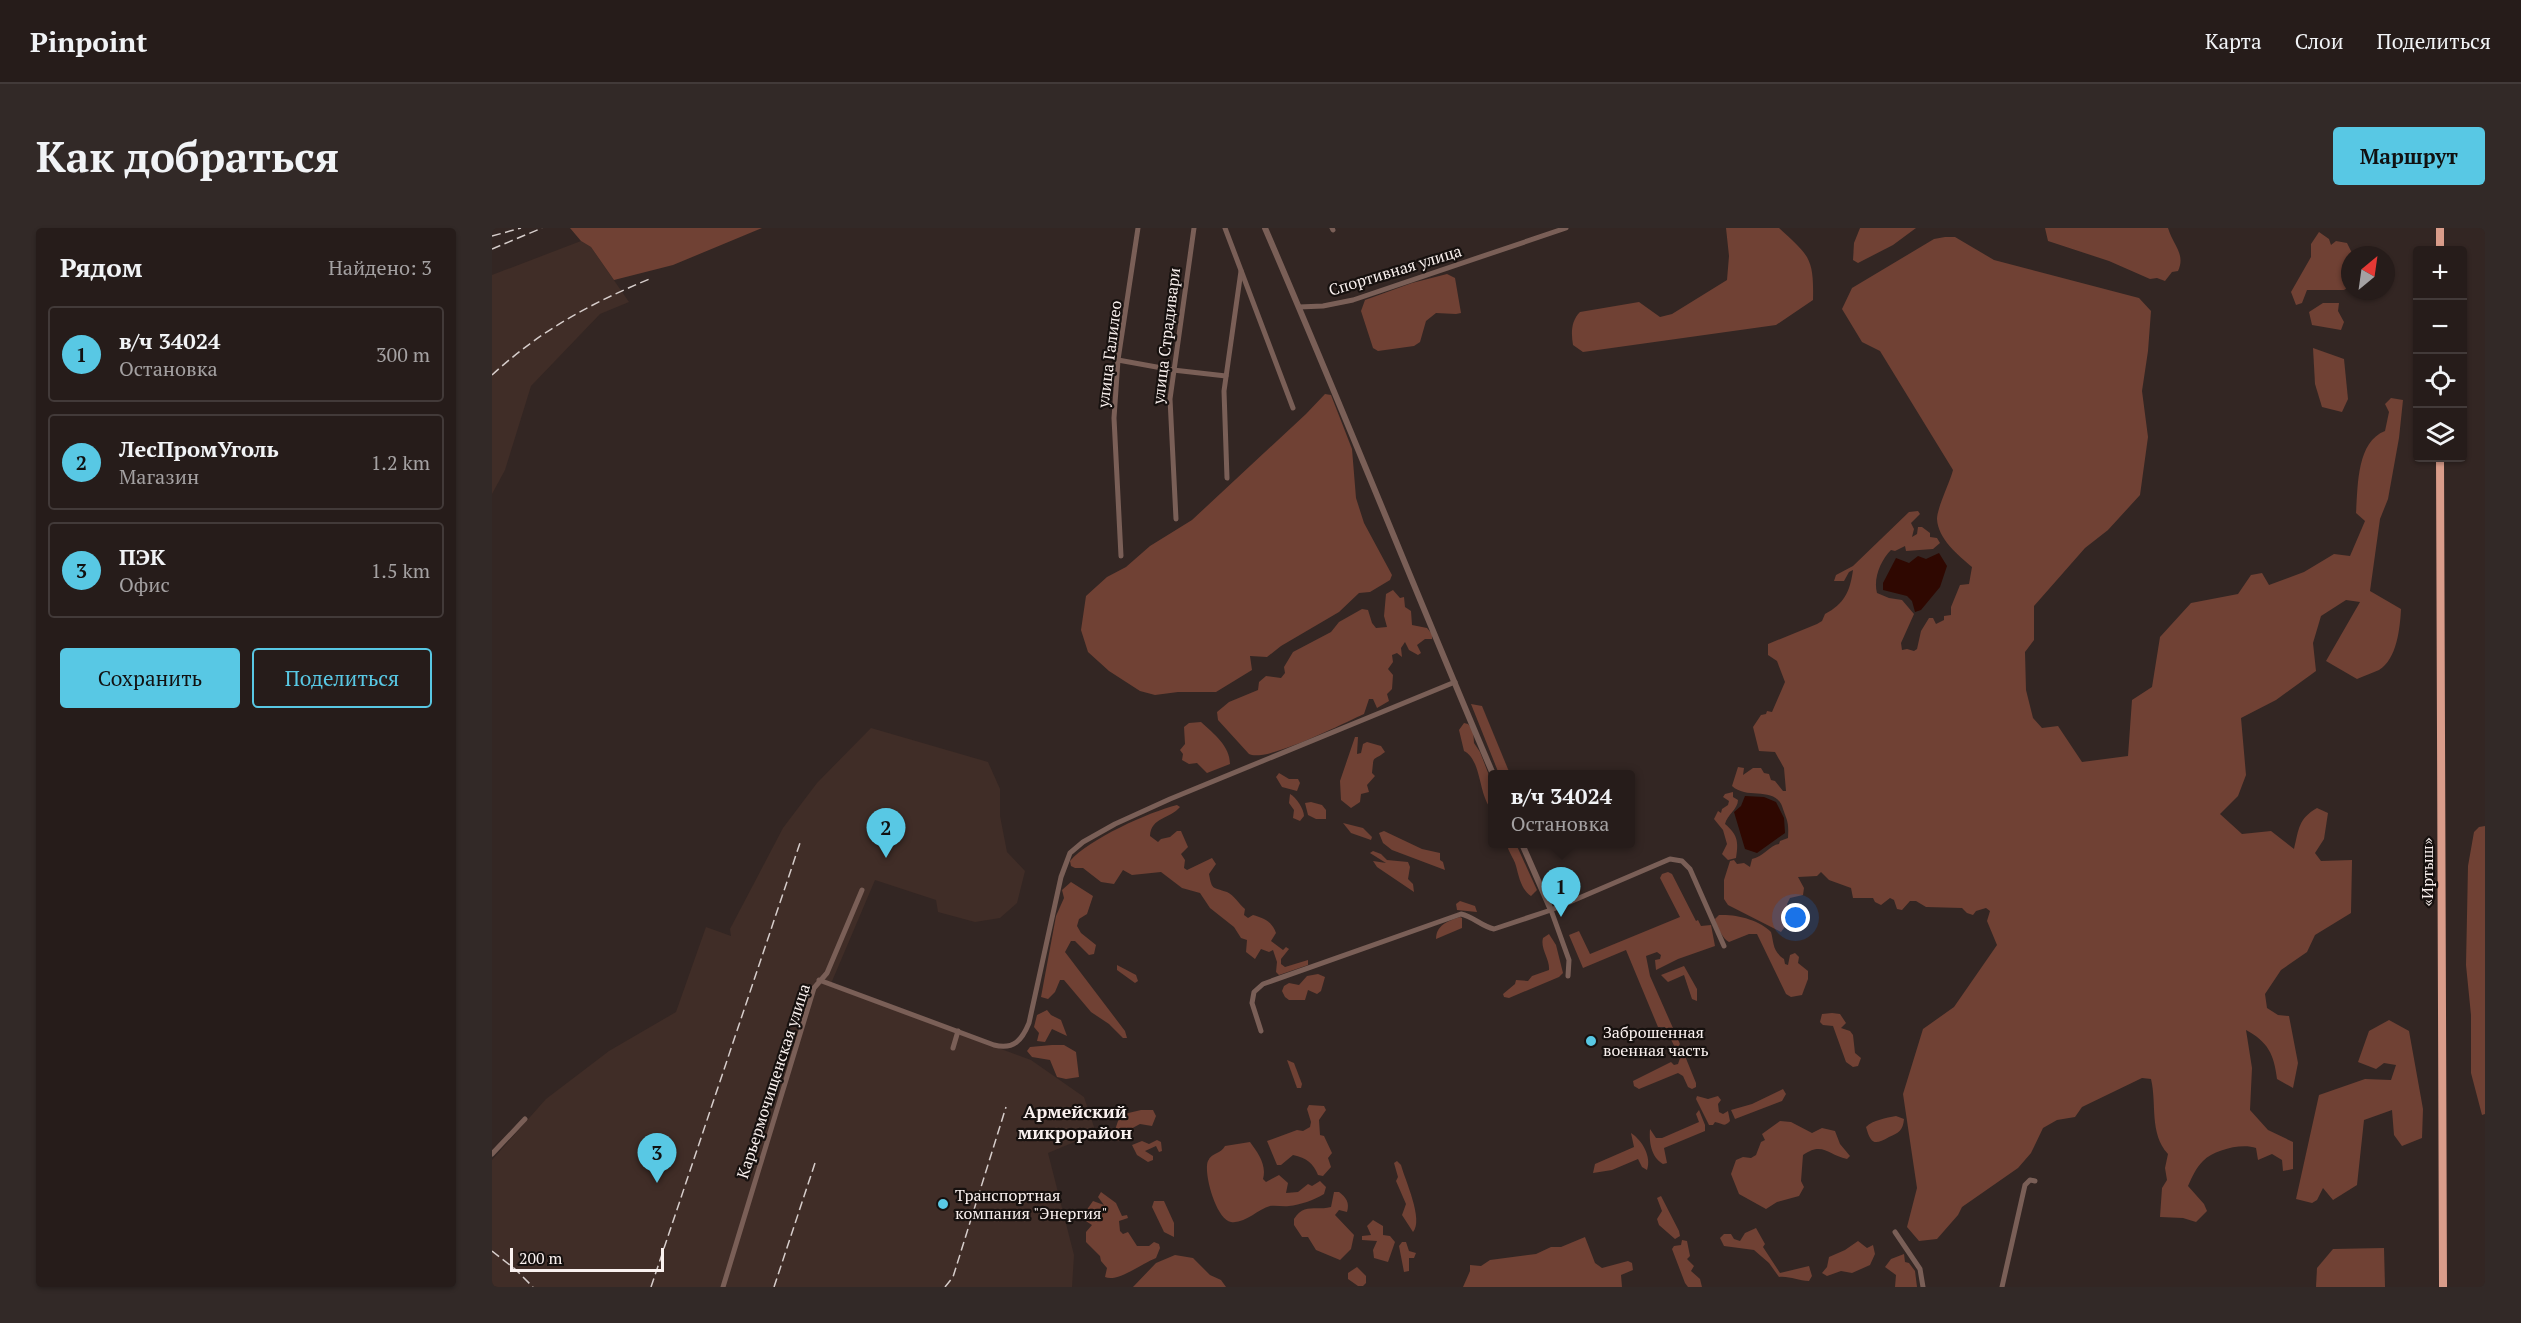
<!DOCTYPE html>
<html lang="ru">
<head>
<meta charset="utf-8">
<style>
	body { margin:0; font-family:"PT Serif",serif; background:#322927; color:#f1f3f6 }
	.controls { position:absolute; right:18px; top:18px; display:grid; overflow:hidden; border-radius:6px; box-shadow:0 2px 4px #0004 }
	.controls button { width:54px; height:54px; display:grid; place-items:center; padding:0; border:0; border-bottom:2px solid #423a39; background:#261c1a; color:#f1f3f6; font:30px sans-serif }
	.compass { position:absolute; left:1849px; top:18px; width:54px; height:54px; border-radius:50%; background:#261c1a; box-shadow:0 2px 4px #0004; rotate:29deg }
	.scale { position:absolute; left:18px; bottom:15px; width:154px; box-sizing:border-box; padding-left:6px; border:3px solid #faf1ef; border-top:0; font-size:16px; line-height:21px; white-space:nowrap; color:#faf1ef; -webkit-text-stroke:4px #17110f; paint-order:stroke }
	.you { position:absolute; left:1304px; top:690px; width:21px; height:21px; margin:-15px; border:4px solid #fff; border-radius:50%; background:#1a73e8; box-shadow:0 0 0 9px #1a73e833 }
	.badge { display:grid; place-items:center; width:39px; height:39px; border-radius:50%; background:#58c8e4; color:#111; font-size:20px; font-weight:700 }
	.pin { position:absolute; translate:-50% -50px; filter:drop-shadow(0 2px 3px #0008) }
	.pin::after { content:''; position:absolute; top:32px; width:21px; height:18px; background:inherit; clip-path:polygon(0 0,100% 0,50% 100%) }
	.popup { position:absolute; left:996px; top:542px; width:147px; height:78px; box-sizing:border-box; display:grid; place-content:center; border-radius:6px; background:#261c1a; filter:drop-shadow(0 2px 4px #0005); font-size:20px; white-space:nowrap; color:#a4a1a2 }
	.popup b { font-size:22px; color:#f1f3f6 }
	.popup::after { content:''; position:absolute; left:50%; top:100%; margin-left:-12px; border:12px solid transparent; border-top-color:#261c1a }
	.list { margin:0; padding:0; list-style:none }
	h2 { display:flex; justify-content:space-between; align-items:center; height:78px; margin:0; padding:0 24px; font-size:26px }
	h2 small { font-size:20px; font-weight:400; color:#a4a1a2 }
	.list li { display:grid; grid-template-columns:39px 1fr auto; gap:18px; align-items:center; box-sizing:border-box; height:96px; margin:0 12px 12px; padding:0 12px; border:2px solid #423a39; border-radius:6px }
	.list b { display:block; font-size:22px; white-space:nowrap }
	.list p { margin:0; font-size:20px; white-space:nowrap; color:#a4a1a2 }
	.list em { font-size:20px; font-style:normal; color:#a4a1a2 }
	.actions { display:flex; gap:12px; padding:18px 24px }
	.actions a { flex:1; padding:14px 0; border:2px solid #58c8e4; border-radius:6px; text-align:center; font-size:21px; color:#58c8e4 }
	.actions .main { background:#58c8e4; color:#111 }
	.icon { flex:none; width:33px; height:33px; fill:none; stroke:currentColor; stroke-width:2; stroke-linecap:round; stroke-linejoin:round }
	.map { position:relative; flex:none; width:1993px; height:1059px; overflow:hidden; border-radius:6px }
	header { display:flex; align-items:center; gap:36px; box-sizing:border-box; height:84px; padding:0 30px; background:#261c1a; border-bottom:2px solid #423a39 }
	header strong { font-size:28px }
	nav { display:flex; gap:33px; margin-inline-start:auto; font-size:21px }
	.intro { display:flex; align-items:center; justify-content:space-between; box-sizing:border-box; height:144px; padding:0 36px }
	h1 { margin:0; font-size:42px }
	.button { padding:15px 27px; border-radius:6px; background:#58c8e4; color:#111; font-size:21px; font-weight:700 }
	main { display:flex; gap:36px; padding:0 36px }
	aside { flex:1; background:#261c1a; border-radius:6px; box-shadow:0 2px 4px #0004 }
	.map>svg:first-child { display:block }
	.built { fill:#402d27 }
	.green { fill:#704134 }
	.water { fill:#2f0801 }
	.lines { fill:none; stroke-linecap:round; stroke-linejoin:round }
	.minor { stroke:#7a5f57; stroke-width:5 }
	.tertiary { stroke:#7a5f57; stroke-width:6 }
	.trunk { stroke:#d99c8a; stroke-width:8 }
	.rail { stroke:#d6cdcb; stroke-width:1.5; stroke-dasharray:9 4.5; stroke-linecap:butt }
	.poi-dot { fill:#58c8e4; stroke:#17110f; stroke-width:2 }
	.labels { text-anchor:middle; stroke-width:4.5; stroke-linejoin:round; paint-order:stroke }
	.street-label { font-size:16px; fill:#faf1ef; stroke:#17110f }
	.poi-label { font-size:16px; fill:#faf1ef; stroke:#17110f; text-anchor:start }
	.neighbourhood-label { font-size:18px; font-weight:bold; fill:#faf1ef; stroke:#17110f }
</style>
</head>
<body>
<header>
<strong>Pinpoint</strong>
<nav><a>Карта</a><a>Слои</a><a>Поделиться</a></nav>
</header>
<div class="intro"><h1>Как добраться</h1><a class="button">Маршрут</a></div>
<main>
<aside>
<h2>Рядом<small>Найдено: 3</small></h2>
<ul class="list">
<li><span class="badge">1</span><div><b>в/ч 34024</b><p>Остановка</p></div><em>300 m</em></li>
<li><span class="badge">2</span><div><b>ЛесПромУголь</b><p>Магазин</p></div><em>1.2 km</em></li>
<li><span class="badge">3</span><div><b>ПЭК</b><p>Офис</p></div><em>1.5 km</em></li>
</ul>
<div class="actions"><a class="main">Сохранить</a><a>Поделиться</a></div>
</aside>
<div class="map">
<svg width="1993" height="1059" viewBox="0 0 1993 1059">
	<rect width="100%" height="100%" fill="#332623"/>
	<g class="built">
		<polygon points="89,13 99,19 137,74 108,86 39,158 13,242 0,266 0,47"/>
		<polygon points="379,500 496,534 508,561 508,588 515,624 533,643 525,675 508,690 483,694 446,684 444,672 383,652 338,758 539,832 592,869 604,905 556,925 582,1027 580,1059 0,1059 0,932 54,871 117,823 184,784 214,699 239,708 238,701 291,600 325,555"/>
	</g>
	<g class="green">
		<polygon points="78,0 270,0 181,37 122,52 99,19 89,13"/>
		<path d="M1234,0H1287C1317,28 1322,29 1321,72L1284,97L1091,124L1081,117C1079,105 1079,93 1088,84L1147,74L1168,89L1180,86L1235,52L1237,28Z"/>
		<polygon points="1368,0 1424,0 1401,17 1366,35 1361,32 1362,15"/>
		<path d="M1553,0H1676C1681,17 1694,26 1686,43L1680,44L1673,53L1665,50L1658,51L1617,33L1556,13Z"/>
		<polygon points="1827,4 1837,11 1839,17 1844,13 1855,15 1861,27 1858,27 1858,58 1852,62 1815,62 1810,75 1804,77 1799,64 1819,29 1819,16"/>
		<path d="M1453,9H1463L1502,32L1647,70L1659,83L1656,123L1650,163L1656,209L1648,267L1616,302L1593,320L1542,378V412L1533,424L1534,462L1541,490L1550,500L1566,498L1590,534L1636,528L1640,472L1660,459L1668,409L1699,375L1746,366L1759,347L1770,345L1777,357L1812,344L1842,326L1858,328L1873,293L1864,285C1866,260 1864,214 1893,203L1897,184L1893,176L1899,170L1911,172L1907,210L1896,271L1888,291L1878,363L1909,381C1908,400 1905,431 1887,442C1880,445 1872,448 1865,451L1834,433L1868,374L1854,372L1829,388L1821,415L1824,443L1784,472L1749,490L1754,547L1746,568L1728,586L1750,606L1779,603L1802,621C1807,601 1806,591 1825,580L1836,585L1832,611L1823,625L1829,633L1860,632L1859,685L1823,707L1815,724L1789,742L1773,766L1775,780L1786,787L1797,788L1806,835L1801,860L1785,851C1782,826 1776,814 1754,802L1760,840L1758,882L1776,902L1801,914V941L1791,943L1790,932L1780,926L1766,932L1764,920C1749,915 1722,922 1711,933C1704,940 1700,949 1696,958L1712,976L1715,983L1704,994L1691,990L1668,989L1670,960L1675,952L1673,940L1676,926C1657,905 1665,876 1659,851L1650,850L1590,879L1583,889L1565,892L1551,900L1539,925L1526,940L1470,979L1466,987L1445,1011L1427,1013L1415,999L1425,960L1411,866L1431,801L1462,779L1505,717L1495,693L1498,683L1494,680L1484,683L1481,687L1475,685L1470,680L1434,679L1424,673H1418L1410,682L1405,681L1402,672L1398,670L1389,677L1383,674L1381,670H1361L1359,660L1337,652L1329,644L1325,648L1306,649L1312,660L1311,667L1298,670L1295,676L1298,692L1289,704L1236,677L1232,671V652L1238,633L1242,632L1245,636L1252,635L1258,639L1260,631C1271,629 1278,617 1287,616L1288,613L1296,610C1297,593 1295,593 1290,578C1282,558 1255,572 1240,558L1246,539L1252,540L1251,547L1261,540H1269L1272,545L1277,546L1279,552L1283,553L1291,563H1294L1292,540L1283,524L1267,523L1261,499L1269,487L1274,486L1275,483L1280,484L1293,454L1285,433L1276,427V416L1325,396L1330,393L1333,386C1352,376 1358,364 1361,342L1357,344L1352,353H1342L1344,347L1361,338L1417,284L1426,283L1428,286L1419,295L1422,301L1420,309L1425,306L1426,299H1430L1438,305V309L1445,310L1448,315L1441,321L1414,323L1413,318L1403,323L1399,322C1389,332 1381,350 1385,365L1397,370L1410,372L1422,386L1409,415L1410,422L1415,421L1422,423L1425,421L1429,403L1437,390H1441L1444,396L1452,392V388L1459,387V379L1468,357L1477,356L1480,339C1466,327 1446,311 1445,291C1445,280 1458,254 1461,242L1388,123L1370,114L1350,81L1360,60L1442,11Z"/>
		<polygon points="955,46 963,50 969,85 964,86 944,85 934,93 928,114 922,118 886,123 881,120 869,83 873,72 920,55"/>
		<polygon points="1831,75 1847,75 1846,83 1852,94 1849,102 1820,97 1817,84"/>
		<polygon points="1821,120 1852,131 1856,171 1850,184 1830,179 1823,156"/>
		<polygon points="833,166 839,167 860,221 864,270 872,295 900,347 898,352 878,364 867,365 847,384 789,418 775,429 758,428 760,442 724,464 686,464 663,467 648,463 617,443 596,424 589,402 594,368 615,349 634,339 658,318 700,292 814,186"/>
		<path d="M901,362L908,370L912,369L913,379L919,383L920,397L935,400L940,406V411H933L925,417L929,425L926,427L917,422L913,414L909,420L910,429L905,425L900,427L901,434L896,441L901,447L900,461L895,466L897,473L885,480L881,471H877L872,486C852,495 774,535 757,526L726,492L725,484L737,474L766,462L767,454L774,448L789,450L793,445L792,439L801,424L839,404L847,394L870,381L876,382L880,395L884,400L895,399L892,388L894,366Z"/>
		<polygon points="979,476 990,478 1018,546 1007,546"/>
		<path d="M709,494C722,506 738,518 738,536L715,545L705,535L697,536L690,532L691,526L688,522L693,516L692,499L697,495Z"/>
		<path d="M972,495L976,496L981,502L982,515L988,524L1000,555V582C986,567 990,532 972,523L967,502Z"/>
		<path d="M863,509H866L865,526L869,525L871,516L875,514L889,518L893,524C880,534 882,526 880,545L883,548L875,557L877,564L869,566L868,574L859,580L849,572L848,553Z"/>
		<polygon points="787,545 797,551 806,551 808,555 805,563 790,559 784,549"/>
		<path d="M1241,564V569L1246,572C1246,581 1235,587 1233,596C1245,606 1247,613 1244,630L1236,632L1230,626L1235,616L1231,602L1222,591L1226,583L1229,585L1230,581L1236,577L1237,573L1231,569L1233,566Z"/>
		<path d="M798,566C804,569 812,581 812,588L808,593L801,590L802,582L797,575Z"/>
		<polygon points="819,574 830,577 834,582 834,591 824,591 816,587 813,575"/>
		<path d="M685,577L688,579C678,591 659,589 658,608L666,614L669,611L678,609L685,603H689L696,619L689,626L693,632L692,640L695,642L720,630L724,636L717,646C720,662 720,659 735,664C742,667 747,676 753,681L752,687L756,690L761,687C771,690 780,693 784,705L779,713L791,722L794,719L797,721L789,731V736L793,739L816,732V737L787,747L784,744L785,734L781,722L777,724L769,721L763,731L754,724L755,712L749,710L742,699L718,680L708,665L690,660L669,644L640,647L631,642L622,656L609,654L591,640H583L579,638L578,633C597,611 657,584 685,577Z"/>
		<polygon points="851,595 871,600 880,609 879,612 859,605"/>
		<polygon points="1993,598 1993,886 1990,887 1979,845 1979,787 1974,737 1976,638 1982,604 1987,599"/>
		<polygon points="892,603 930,621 948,625 948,632 951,634 953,642 900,622 891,615 887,605"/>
		<path d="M1015,616H1024L1045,662L1039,668C1029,661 1027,649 1024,638C1022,630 1016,624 1015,616Z"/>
		<polygon points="881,623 889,626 895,632 916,634 918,639 916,651 921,656 922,664 885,639 881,633 894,635 878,625"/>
		<polygon points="1176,644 1180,646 1204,693 1206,692 1209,698 1219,697 1223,718 1186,731 1164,742 1163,732 1168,731 1169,727 1165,724 1154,728 1158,748 1188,816 1184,821 1193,828 1204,855 1204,859 1200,861 1196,859 1191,848 1186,845 1147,861 1142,858 1141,853 1179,834 1182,837 1186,836 1188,830 1173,799 1166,799 1134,722 1091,740 1077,707 1087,703 1098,726 1188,689 1168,650 1170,646"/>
		<polygon points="579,654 601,668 595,686 587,691 585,698 589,705 604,717 602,726 597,727 583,713 579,713 573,724 633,803 635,810 631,810 617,796 599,784 572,752 568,752 563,764 556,771 549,769 564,688 572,670 570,662"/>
		<polygon points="968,673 983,678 985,684 965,682 964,676"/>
		<path d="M1227,687C1244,686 1268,692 1279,704C1282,714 1280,723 1292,731L1293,736L1296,737L1298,727L1303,725L1307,729L1306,735L1316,743V751L1310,767L1299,769L1294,766L1265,706H1257L1237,714C1231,711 1224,698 1223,691Z"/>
		<path d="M968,689L970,690V700L944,711C944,697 956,693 968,689Z"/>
		<path d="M1057,706L1064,717L1071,745L1067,749L1017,770L1012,769L1011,766L1023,756L1024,752L1036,753L1040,748L1057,742C1058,731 1048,721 1051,710Z"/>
		<polygon points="625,737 644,747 646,753 643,755 625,742"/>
		<polygon points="1192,738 1205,761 1205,773 1200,771 1192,747 1176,754 1169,747"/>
		<polygon points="826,746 833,749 829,763 825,766 816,762 813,772 797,772 793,769 790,763 792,758 797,755 807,757 815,748"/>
		<polygon points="555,782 559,787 569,792 575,808 560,801 553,814 545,813 547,805 542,799 545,787"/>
		<polygon points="1340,785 1348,786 1354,795 1349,800 1358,803 1361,807 1363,825 1369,830 1366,838 1361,839 1354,834 1341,798 1331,797 1328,794 1330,786"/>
		<polygon points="1897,792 1917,803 1931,881 1930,910 1910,918 1902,907 1900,882 1872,892 1865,957 1841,972 1831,960 1825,972 1820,975 1804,971 1827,867 1873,851 1899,852 1904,837 1892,835 1884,841 1866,834 1877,803"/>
		<polygon points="560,817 572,817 584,824 587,849 574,851 565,849 558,832 540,829 535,823 538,819"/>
		<polygon points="795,832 802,835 810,856 809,860 805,860"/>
		<polygon points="1291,861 1294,866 1290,873 1243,891 1239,882 1260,876"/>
		<path d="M1205,868L1216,871L1226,868L1229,872L1226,876L1227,884L1231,886L1236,883L1238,893C1232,900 1230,895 1223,894L1221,897H1217L1204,871Z"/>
		<path d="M817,877L832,878L834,882L827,892L828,907L832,908L840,925L836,930L839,939L831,948L826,947C821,935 815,930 801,927L789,937H785L775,913L805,902L811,903L818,899L819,894L815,881Z"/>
		<polygon points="649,882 661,882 664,888 660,898 648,896 635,903 629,912 624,913 623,902 628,887"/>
		<path d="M1207,882L1213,897V903L1172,920L1175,935L1171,936C1159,929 1157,914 1158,901L1164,910H1170L1207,894L1204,886Z"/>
		<path d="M1404,888L1412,891C1411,902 1407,905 1397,909C1383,917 1379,917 1374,899C1381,892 1394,890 1404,888Z"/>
		<path d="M1288,893L1299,894L1320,905L1330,900L1343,903L1348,916L1358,928L1355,931C1336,927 1331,913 1311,927L1309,953L1312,959L1307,968L1285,974L1274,981L1247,966L1239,946L1244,932L1251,929L1259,930L1264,927L1269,914L1273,912L1270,906Z"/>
		<path d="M1139,905C1150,912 1160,929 1155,942L1150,939L1146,931L1120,942L1101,945L1103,936L1142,919Z"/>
		<polygon points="665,912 669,914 670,923 667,924 664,918 653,923 661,928 661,932 656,934 645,927 640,917 650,913 657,916"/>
		<path d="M758,914C766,925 775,937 771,951L774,954L787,947L796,955L794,965L806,964L816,956L820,958L828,953L834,959L832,966C822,972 808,977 797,978C791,979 784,977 778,978C766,981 753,996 739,994C724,992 711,944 716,933C720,924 729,926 733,918Z"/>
		<path d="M905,933L909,937C913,952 932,992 921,1004L910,987L914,976L904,953L906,949L902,935Z"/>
		<path d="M609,964L624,975L630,988L635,987L636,990L627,993L628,1003L631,1006L636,1004L645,1018H657L662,1014L667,1016L668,1020L664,1030C651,1035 625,1055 613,1049L615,1040L609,1033L608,1028L594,1014V1004L600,997L589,990L601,973L612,977L606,969Z"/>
		<path d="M842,964H847C854,969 858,975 855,984L847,982L843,987L862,1007L859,1021L848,1032L824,1022L816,1009H810L802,997V991C812,975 824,983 839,979Z"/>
		<polygon points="1169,968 1187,1003 1188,1008 1183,1011 1167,997 1165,991 1170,983 1165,970"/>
		<polygon points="662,973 672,973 682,995 682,1009 672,1004 660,979"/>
		<polygon points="881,992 891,998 891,1007 898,1008 903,1014 896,1034 882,1030 881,1022 885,1013 870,1012 870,1008 879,1007 875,998"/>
		<path d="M1264,1000L1273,1016L1271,1019L1288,1045L1317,1038L1320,1048L1317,1053C1306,1053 1298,1048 1287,1049L1277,1035L1262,1022L1232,1018L1228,1010L1232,1006H1239L1242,1011L1248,1013L1253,1005Z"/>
		<polygon points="1093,1009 1103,1035 1110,1040 1136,1033 1140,1035 1141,1042 1129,1047 1130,1059 971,1059 978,1043 978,1037 989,1038 998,1032 1044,1026 1059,1019 1069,1019"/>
		<polygon points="1190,1012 1195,1013 1198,1028 1195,1031 1202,1038 1199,1043 1208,1051 1210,1059 1196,1059 1193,1055 1180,1021 1182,1018 1189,1017"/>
		<polygon points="1366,1013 1375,1020 1381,1017 1383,1026 1378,1037 1360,1045 1349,1043 1335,1048 1330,1045 1335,1039 1337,1029 1353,1022"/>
		<polygon points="910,1014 914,1014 917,1023 924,1025 922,1030 917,1030 917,1043 912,1044 907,1018"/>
		<polygon points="1892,1020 1893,1059 1824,1059 1825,1040 1841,1021"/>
		<polygon points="1412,1026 1413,1034 1417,1035 1423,1043 1425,1059 1403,1059 1404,1047 1393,1039 1399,1031"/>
		<polygon points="683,1027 701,1030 718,1047 729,1052 734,1059 641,1059 664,1035"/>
		<polygon points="865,1039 874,1048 874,1055 871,1058 866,1058 856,1051 856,1045"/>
	</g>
	<g class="water">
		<polygon points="1447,325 1455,338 1448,359 1429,382 1423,384 1420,373 1415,368 1391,362 1391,355 1404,330 1417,335 1426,328 1434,331"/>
		<polygon points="1253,568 1272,569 1284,574 1292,590 1293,605 1265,625 1253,621 1242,584 1249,578"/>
	</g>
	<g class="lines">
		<g class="minor">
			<polyline points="733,0 801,180"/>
			<polyline points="840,0 841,2"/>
			<polyline points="807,79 831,78 861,72 1074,0"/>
			<polyline points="626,132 681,142 734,148"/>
			<polyline points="735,250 732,163 749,43"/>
			<polyline points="684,291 678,171 702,0"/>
			<polyline points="629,328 622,190 626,132 646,0"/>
			<polyline points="1059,682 1077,732 1076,748"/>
			<path d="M327,752L502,817C522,822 530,812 537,795L569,649L578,625L591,614L623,596L678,571L963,454"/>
			<path d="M769,803L760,775L762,764L771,756L969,686C982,689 989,698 1002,701L1059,682L1178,631L1190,633L1198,641L1232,718"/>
			<polyline points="461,820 466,803"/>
			<polyline points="0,926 33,891"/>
			<polyline points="1403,1004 1428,1041 1431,1059"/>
			<polyline points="231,1059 322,760 335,745 370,662"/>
			<polyline points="1510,1059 1533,957 1538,952 1543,953"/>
		</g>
		<g class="tertiary">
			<path d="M773,0C851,181 924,365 1001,546"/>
			<polyline points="1030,616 1059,682"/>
		</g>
		<g class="trunk">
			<polyline points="1948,0 1948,22"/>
			<polyline points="1948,230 1951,1059"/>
		</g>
		<g class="rail">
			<polyline points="0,8 29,0"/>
			<polyline points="0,21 50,0"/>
			<path d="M0,147C49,102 99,75 160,50"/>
			<polyline points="0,1023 23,1041 41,1059"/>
			<polyline points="159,1059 309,612"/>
			<polyline points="282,1059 324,932"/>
			<polyline points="453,1059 461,1049 514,879"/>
		</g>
	</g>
	<g class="poi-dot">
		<circle cx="1099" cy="813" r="6"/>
		<circle cx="451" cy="976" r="6"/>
	</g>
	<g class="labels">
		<g class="street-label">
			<text transform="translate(903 42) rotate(-17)" y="6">Спортивная улица</text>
			<text transform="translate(674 108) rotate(-83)" y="6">улица Страдивари</text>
			<text transform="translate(617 126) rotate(-83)" y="6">улица Галилео</text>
			<text transform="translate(1935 644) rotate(-90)" y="6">«Иртыш»</text>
			<text transform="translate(281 853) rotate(-72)" y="6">Карьермочищенская улица</text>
		</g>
		<g class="poi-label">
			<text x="1111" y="810">Заброшенная<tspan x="1111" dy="18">военная часть</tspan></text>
			<text x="463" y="973">Транспортная<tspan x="463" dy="18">компания "Энергия"</tspan></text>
		</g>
		<g class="neighbourhood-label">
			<text x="583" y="890">Армейский<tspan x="583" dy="21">микрорайон</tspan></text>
		</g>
	</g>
</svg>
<div class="controls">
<button>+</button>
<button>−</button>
<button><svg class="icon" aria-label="locate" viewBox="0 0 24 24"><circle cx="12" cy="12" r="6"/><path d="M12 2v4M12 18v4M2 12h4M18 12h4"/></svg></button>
<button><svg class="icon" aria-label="layers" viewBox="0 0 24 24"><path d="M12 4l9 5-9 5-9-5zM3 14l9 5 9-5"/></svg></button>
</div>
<svg class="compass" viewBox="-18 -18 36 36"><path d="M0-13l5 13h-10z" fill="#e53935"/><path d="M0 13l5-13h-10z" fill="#a4a1a2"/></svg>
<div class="scale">200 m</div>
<div class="you"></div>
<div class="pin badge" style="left:1069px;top:689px">1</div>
<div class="popup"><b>в/ч 34024</b>Остановка</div>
<div class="pin badge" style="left:394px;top:630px">2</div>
<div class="pin badge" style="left:165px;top:955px">3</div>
</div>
</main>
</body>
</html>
